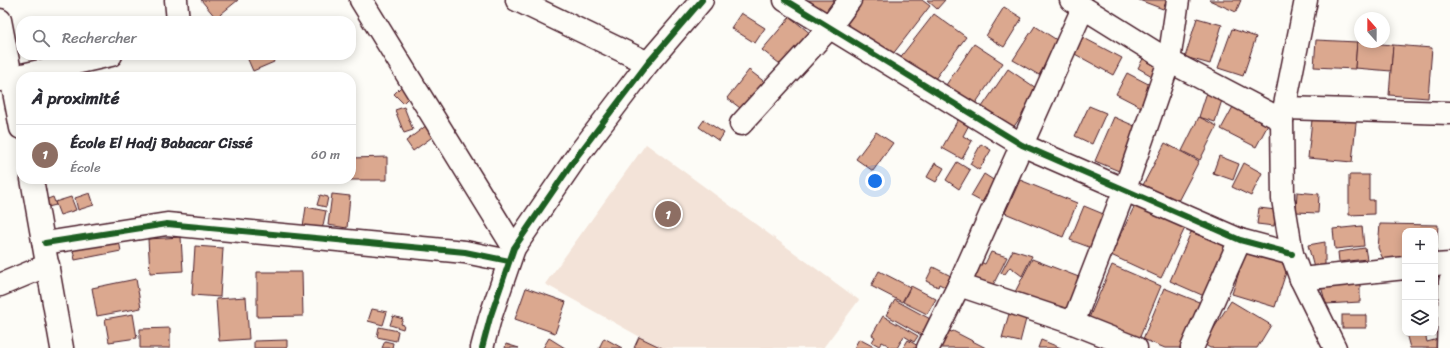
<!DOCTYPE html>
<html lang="fr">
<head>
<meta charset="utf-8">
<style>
	body { margin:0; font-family:Sriracha,sans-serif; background:#f2f2f3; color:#2b2b33 }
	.controls { position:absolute; right:12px; bottom:12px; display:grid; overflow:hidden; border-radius:8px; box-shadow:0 2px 10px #0003 }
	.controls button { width:36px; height:36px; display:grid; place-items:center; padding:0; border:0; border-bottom:1px solid #e1e1e2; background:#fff; color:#2b2b33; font:20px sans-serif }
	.compass { position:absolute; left:1354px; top:12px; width:36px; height:36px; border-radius:50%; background:#fff; box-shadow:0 2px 10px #0003; rotate:339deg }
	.you { position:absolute; left:875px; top:181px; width:14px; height:14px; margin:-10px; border:3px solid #fff; border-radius:50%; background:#1a73e8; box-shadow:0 0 0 6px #1a73e833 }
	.badge { display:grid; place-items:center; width:26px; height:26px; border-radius:50%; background:#1f6fb2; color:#fff; font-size:13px; font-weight:700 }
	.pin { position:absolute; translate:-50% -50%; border:2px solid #fff; box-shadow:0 1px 4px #0006 }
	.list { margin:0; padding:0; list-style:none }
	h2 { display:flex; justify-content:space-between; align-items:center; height:52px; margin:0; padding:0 16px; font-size:17px }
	h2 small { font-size:13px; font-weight:400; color:#7c7c81 }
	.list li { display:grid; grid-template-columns:26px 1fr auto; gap:12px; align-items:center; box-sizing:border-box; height:60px; padding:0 16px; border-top:1px solid #e1e1e2 }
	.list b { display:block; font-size:15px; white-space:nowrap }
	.list p { margin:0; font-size:13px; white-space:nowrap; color:#7c7c81 }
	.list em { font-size:13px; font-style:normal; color:#7c7c81 }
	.icon { flex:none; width:22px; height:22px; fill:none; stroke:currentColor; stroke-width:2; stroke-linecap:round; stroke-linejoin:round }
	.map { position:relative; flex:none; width:1450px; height:348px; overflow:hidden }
	.search { position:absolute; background:#fff; box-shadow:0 2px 10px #0003; left:16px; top:16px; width:340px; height:44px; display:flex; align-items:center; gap:10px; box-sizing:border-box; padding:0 14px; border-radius:16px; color:#7c7c81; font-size:15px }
	.panel { position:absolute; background:#fff; box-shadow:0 2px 10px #0003; left:16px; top:72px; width:340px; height:112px; border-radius:16px }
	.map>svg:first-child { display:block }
	.built { fill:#f3e3d8 }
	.building { fill:#dba88f; stroke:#4a1f2b }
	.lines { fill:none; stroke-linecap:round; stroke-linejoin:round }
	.minor-casing { stroke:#4a1f2b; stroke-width:25 }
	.tertiary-casing { stroke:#4a1f2b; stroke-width:25 }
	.minor { stroke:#fdfcf7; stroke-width:22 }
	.tertiary { stroke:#fdfcf7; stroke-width:22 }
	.cycleway-casing { stroke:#fdfcf7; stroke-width:8 }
	.cycleway { stroke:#1b5e20; stroke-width:6 }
</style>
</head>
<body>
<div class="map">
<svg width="1450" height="348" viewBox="0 0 1450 348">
	<rect width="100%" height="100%" fill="#fdfcf7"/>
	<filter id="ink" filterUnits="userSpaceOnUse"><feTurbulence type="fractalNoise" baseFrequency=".025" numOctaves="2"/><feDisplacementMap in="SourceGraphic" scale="8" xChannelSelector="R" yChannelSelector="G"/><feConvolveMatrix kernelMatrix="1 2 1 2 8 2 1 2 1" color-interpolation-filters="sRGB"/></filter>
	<g filter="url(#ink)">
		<polygon class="built" points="646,144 859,300 823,348 660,348 545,284"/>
		<g class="building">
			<polygon points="201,0 238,0 216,18"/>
			<polygon points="805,0 834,0 824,14"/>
			<polygon points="859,0 922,0 930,6 889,59 841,23"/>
			<polygon points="927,0 945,0 937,9"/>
			<polygon points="1139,0 1167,0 1163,9"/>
			<polygon points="1209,0 1241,0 1236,12"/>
			<polygon points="1004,7 1022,18 1004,47 986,36"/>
			<polygon points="741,13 765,28 755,43 731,28"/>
			<polygon points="934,14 966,37 932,83 899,59"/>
			<polygon points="790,17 811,34 784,67 762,50"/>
			<polygon points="1197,18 1222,25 1210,64 1185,57"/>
			<polygon points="1035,26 1060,42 1039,75 1013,60"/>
			<polygon points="1232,29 1256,37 1243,76 1218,68"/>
			<polygon points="1082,37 1122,58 1113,75 1073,53"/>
			<polygon points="1316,40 1357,42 1355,69 1314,67"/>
			<polygon points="1357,42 1393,45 1391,71 1355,68"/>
			<polygon points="974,44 1003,63 975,104 946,85"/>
			<polygon points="1393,45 1432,48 1428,98 1389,95"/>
			<polygon points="1146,53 1167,65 1159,80 1138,68"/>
			<polygon points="246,55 271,55 274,62 253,71"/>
			<polygon points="1008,69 1039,90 1013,128 982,107"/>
			<polygon points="749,70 766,83 744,111 727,98"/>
			<polygon points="1127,73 1158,89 1147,110 1116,94"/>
			<polygon points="401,87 410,96 403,103 394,94"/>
			<polygon points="1207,92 1223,97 1215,122 1199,117"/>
			<polygon points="1234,105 1269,123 1256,147 1221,129"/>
			<polygon points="1089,106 1106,113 1092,144 1075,136"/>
			<polygon points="404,107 413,130 404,133 395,110"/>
			<polygon points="1313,110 1357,114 1352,162 1308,158"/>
			<polygon points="960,116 971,121 963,136 972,141 962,159 942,148"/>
			<polygon points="1114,117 1144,130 1126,174 1095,161"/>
			<polygon points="1199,117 1217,126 1200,160 1182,151"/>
			<polygon points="704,120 724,133 719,141 699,127"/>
			<polygon points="427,125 435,135 413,151 406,141"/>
			<polygon points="876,132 893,143 873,171 856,159"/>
			<polygon points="1165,143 1199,161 1176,205 1142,187"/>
			<polygon points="981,144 991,150 979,170 970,164"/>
			<polygon points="1219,156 1239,164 1233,180 1213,173"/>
			<polygon points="387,157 387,180 337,180 337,179 351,179 351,158"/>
			<polygon points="957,162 970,170 959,189 946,180"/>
			<polygon points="935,163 944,168 936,182 927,177"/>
			<polygon points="1244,163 1262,173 1251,196 1232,187"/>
			<polygon points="984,174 995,181 982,202 971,196"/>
			<polygon points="1349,175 1369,175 1369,200 1374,200 1374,214 1349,215"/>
			<polygon points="1020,180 1077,203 1063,237 1005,213"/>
			<polygon points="1297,192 1319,194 1318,213 1296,212"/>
			<polygon points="90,193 94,205 78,210 75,198"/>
			<polygon points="332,194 350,196 347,228 328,225"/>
			<polygon points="320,195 328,197 326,207 317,205"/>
			<polygon points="53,197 56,205 48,207 45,200"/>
			<polygon points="71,197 76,210 60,215 55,202"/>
			<polygon points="1135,205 1185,228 1161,278 1111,255"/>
			<polygon points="1084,206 1113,218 1100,251 1070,240"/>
			<polygon points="306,207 326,211 322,230 303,227"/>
			<polygon points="1259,208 1276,210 1274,226 1257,224"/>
			<polygon points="1380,224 1438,225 1436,254 1435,231 1405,231 1405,259 1384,261 1378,248"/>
			<polygon points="1362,226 1364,246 1335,249 1333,229"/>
			<polygon points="1191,232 1233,249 1211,299 1170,281"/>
			<polygon points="118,236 121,251 75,260 72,245"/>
			<polygon points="181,237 183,271 150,273 148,239"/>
			<polygon points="1325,242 1325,266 1314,268 1308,245"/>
			<polygon points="195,246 223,248 220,297 192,295"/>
			<polygon points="1365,248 1367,259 1339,262 1338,252"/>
			<polygon points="1013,250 1032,256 1022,276 1010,267 1005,274 1001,273"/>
			<polygon points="1246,250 1289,263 1275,307 1232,294"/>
			<polygon points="991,252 1007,257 991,289 970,281 978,261 985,264"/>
			<polygon points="1032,259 1084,279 1065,316 1013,296"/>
			<polygon points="1112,265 1161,286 1139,339 1089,318"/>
			<polygon points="933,267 953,277 947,288 939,284 938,287 926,281"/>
			<polygon points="879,271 910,287 902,302 871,286"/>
			<polygon points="257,272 302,272 303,316 257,317"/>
			<polygon points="136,279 141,308 97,316 92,288"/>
			<polygon points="1360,280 1360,302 1326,304 1320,283"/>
			<polygon points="911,286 936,299 927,314 903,302"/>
			<polygon points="526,288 566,302 555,333 515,319"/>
			<polygon points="1164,288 1209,306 1191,348 1165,348 1143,339"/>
			<polygon points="246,297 249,339 219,341 216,299"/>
			<polygon points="895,300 932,320 923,336 886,315"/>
			<polygon points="1231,301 1271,325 1257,348 1210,348 1204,344"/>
			<polygon points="1439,307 1439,318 1435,319 1435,308"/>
			<polygon points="372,309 387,312 383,325 368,321"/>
			<polygon points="133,314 137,338 109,342 105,319"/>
			<polygon points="1009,314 1026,319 1020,342 1002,338"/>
			<rect x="1342" y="315" width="24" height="13"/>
			<polygon points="393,316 403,319 401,324 404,325 403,329 390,325"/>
			<polygon points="883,316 918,336 914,342 904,336 897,348 887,348 888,345 882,342 879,346 872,342 875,337 872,335"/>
			<polygon points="379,327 398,331 396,341 377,337"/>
			<polygon points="170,328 170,348 140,348 140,329"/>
			<polygon points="949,331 952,332 953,331 986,348 940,348"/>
			<polygon points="1406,333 1425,333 1427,342 1438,339 1438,348 1410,348"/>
			<polygon points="639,337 662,348 634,348"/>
			<polygon points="549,338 565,348 543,348"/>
			<polygon points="604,338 622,348 599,348"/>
			<polygon points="859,339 876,348 854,348"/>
			<polygon points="287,340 287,348 254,348 254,341"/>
			<polygon points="908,340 918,346 917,348 903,348"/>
			<polygon points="1041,340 1061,348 1038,348"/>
			<polygon points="385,341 393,343 392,348 382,348"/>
			<polygon points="506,344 519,348 505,348"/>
		</g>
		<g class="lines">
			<g class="minor-casing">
				<g id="minor">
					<polyline points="176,0 178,21"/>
					<polyline points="361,0 514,248"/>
					<polyline points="517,0 648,63"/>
					<polyline points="785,0 1022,145 1240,240 1292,254"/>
					<polyline points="1071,0 1169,61 1282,120"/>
					<polyline points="1306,0 1282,120 1283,199 1292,254 1301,279 1335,348"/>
					<polyline points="0,20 21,128"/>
					<polyline points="0,80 111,55"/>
					<polyline points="1285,108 1450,113"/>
					<polyline points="741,124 830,27 850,0"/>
					<polyline points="32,179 62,348"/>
					<polyline points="45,243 167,224 465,252 509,261"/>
					<polyline points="1435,265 1450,264"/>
					<polyline points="1301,279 1405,268"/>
					<polyline points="0,285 48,265"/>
					<polyline points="959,285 1073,323 1136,348"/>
					<polyline points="1073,323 1125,189 1169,61 1178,0"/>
					<polyline points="928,348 959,285 1083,8"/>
					<polyline points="1192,348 1240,240"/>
					<polyline points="1448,348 1450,282"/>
				</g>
			</g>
			<g class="tertiary-casing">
				<polyline id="tertiary" points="482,348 490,318 514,248 575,159 648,63 702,0"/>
			</g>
			<use href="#minor" class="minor"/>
			<use href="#tertiary" class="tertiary"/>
			<g class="cycleway-casing">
				<g id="cycleway">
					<polyline points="785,0 1022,145 1240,240 1292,254"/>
					<polyline points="45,243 167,224 465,252 509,261"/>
					<polyline points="482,348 490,318 514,248 575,159 648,63 702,0"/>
				</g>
			</g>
			<use href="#cycleway" class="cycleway"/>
		</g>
	</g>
</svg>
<div class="controls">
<button>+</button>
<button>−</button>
<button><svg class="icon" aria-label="layers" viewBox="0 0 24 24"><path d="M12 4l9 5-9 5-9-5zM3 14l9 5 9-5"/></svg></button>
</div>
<svg class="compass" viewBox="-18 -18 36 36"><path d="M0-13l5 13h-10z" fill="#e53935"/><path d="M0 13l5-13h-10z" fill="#7c7c81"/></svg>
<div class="you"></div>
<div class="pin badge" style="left:668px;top:214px;background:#8d6e63">1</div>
<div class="search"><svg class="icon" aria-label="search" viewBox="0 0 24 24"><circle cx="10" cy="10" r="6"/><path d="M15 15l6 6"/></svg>Rechercher</div>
<section class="panel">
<h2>À proximité<small></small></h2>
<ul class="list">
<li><span class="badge" style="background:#8d6e63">1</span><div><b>École El Hadj Babacar Cissé</b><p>École</p></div><em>60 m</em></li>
</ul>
</section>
</div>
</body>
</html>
